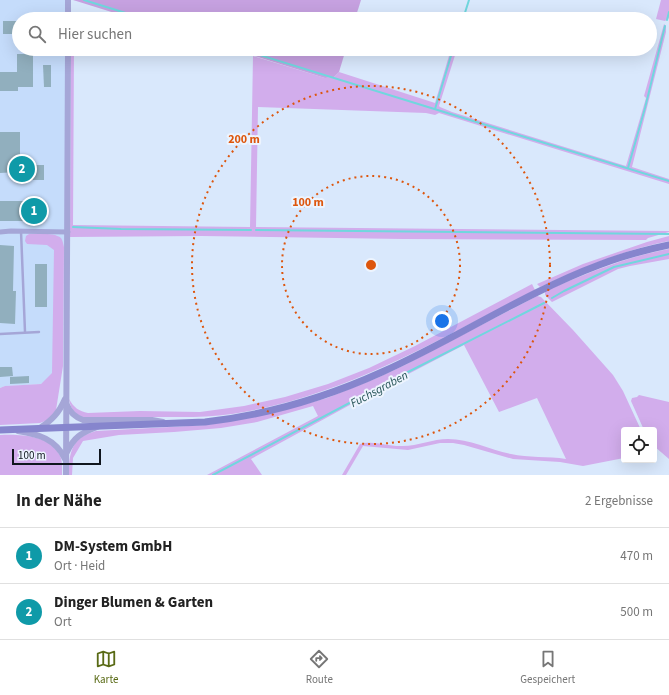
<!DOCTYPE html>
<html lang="de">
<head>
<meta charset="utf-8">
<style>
	body { margin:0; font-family:"Source Sans 3",sans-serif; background:#f2f2f2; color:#222 }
	.controls { position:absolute; right:12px; bottom:12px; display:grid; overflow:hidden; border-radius:4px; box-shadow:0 4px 16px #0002 }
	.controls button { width:36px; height:36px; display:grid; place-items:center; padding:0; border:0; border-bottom:1px solid #e0e0e0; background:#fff; color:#222; font:20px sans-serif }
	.scale { position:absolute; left:12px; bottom:10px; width:89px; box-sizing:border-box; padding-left:4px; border:2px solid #10161e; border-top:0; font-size:11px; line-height:14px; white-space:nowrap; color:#10161e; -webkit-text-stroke:3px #edf4fe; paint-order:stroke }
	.you { position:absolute; left:442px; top:321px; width:14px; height:14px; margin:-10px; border:3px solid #fff; border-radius:50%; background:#1a73e8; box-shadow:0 0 0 6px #1a73e833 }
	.badge { display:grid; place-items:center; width:26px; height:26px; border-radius:50%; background:#596a15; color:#fff; font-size:13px; font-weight:700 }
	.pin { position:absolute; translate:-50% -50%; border:2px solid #fff; box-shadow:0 1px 4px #0006 }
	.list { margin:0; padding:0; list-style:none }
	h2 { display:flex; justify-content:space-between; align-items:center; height:52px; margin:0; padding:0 16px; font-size:17px }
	h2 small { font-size:13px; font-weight:400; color:#767676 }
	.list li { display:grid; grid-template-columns:26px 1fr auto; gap:12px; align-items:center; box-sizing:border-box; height:56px; padding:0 16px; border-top:1px solid #e0e0e0 }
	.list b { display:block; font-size:15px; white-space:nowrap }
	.list p { margin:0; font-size:13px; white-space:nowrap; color:#767676 }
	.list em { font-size:13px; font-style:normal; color:#767676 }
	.icon { flex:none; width:22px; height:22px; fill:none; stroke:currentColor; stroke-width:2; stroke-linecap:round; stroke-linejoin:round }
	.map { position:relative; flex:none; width:669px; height:475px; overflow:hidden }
	.search { position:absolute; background:#fff; box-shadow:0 4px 16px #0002; left:12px; right:12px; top:12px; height:44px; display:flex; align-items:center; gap:10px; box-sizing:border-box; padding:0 14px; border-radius:22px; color:#767676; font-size:15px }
	.sheet { height:164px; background:#fff }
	nav { display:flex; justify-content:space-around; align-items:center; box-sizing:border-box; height:56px; border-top:1px solid #e0e0e0; background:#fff; font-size:11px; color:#767676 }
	nav a { display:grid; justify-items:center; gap:2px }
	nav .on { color:#596a15 }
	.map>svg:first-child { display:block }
	.built { fill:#c5dcfb }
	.green { fill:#d2adec }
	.forest { fill:#c6a1e0 }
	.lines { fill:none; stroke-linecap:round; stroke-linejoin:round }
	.stream { stroke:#70d7de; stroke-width:2 }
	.building { fill:#91afbe }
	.service { stroke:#a5a6d7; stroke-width:2.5 }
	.minor { stroke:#a5a6d7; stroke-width:5 }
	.tertiary { stroke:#a5a6d7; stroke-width:6 }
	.secondary { stroke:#8685cd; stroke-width:7 }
	.ring { fill:none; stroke:#dd560d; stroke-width:2; stroke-dasharray:2 4 }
	.labels { text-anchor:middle; stroke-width:4; stroke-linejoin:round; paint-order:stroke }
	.water-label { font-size:12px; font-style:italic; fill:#285559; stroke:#edf4fe }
	.centre { fill:#dd560d; stroke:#edf4fe; stroke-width:2 }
	.ring-label { font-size:12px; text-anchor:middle; font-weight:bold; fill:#dd560d; stroke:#edf4fe; stroke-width:4; stroke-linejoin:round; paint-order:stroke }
</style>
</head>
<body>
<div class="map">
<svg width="669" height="475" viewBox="0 0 669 475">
	<rect width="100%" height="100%" fill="#d9e8fc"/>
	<polygon class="built" points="0,0 65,0 65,19 19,19 19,49 65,49 66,209 64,247 63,366 41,384 5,386 0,388"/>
	<g class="green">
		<polygon points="661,0 669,0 669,18 665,21 656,19"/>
		<polygon points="664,24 666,26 666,32 632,167 669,179 669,184 439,113 435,115 426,113 258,107 256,227 669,231 669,232 648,238 646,240 403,239 201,236 70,237 71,49 74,49 73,225 250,227 253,56 325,78 334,77 339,72 435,103 451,49 457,49 439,106 440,107 452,112 626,166 646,98 644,96"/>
		<path d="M29,234C38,234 54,232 61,238C63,241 63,244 64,247L63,366L56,410L48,420L40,423L0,425V388L5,386L41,384L52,373L54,250L47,245L27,244L25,241L26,236Z"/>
		<path d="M669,236V241C624,250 581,268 540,287L537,284L583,264L647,242Z"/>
		<path d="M669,249V259L630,266L618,269L552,302L545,295V291C586,274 625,257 669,249Z"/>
		<path d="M532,284L535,290C437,340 343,397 232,414C206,418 180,417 154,417C132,417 109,419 87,419C76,415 71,411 69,399C74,408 79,411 88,413L140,411L200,412L244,406L285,397L328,384L369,368L415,346Z"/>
		<path d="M537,296L541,297L573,330L613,375L623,391L641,430H624V458L583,466L560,462L513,459L464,445L453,443H440L408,450L363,446L346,475H342L360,444C373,440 386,446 400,446C416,447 432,439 448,439C470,439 490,450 511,454C528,458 548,456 566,459L537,398L499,412L464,345L370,394L251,459L262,475H207L318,416L313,406L257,422L221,428L174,432L119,435L83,441L73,458L72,475H68C70,451 71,438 96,431L207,425L277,412L327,398L377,378L407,364Z"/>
		<polygon points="639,395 669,402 669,459 654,446 654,430 644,430 631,401 632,398 637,397"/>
		<path d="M0,435C19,434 49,435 59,454C63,460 62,468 62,475H0Z"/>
	</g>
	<g class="forest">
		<polygon points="73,0 361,0 355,19 134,19"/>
		<polygon points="232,49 346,49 339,72 334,77 325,78"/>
	</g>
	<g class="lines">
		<g class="stream">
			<polyline points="84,0 145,19"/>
			<polyline points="463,19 469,0"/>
			<polyline points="667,20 669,12"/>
			<path d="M240,49C382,94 526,137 669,181"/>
			<polyline points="435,109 453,49"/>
			<polyline points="628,168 645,108 665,26"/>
			<polyline points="73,227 121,229 251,230"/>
			<polyline points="256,230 669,234"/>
			<polyline points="552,298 564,291 614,267 669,254"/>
			<polyline points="213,475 408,372 544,303"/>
		</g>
	</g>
	<g class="building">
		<rect x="3" y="21" width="16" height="13"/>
		<polygon points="17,54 33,54 33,87 18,87 18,91 0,91 0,72 17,72"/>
		<polygon points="43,65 51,65 51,87 44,87"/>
		<polygon points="0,132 20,132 20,165 44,165 44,180 17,180 17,172 0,173"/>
		<rect x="0" y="201" width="41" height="20"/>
		<polygon points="0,245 14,246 13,291 16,291 15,324 0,323"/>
		<rect x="35" y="264" width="12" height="43"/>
		<polygon points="0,367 12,367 13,376 0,377"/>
		<polygon points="29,376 29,383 10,384 10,377"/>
	</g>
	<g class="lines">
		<g class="service">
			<polyline points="21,231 25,332"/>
			<polyline points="0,334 39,332"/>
		</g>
		<polyline class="minor" points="0,232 11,231 68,232"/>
		<g class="tertiary">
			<polyline points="68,19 68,0"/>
			<path d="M67,405C70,413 75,417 83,420H152L163,422"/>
			<path d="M40,428C52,420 59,413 65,399"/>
			<path d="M18,431C38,434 56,439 65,459"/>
			<path d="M67,452C74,437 81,433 97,427"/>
			<polyline points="66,475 68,49"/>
		</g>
		<path class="secondary" d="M0,430L205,422C266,415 327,397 382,372C456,339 524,293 599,265C622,256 645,250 669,245"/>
	</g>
	<g class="ring">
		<circle cx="371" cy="265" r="89"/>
		<circle cx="371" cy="265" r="179"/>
	</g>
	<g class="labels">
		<g class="water-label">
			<text transform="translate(379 389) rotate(-28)" y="4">Fuchsgraben</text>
		</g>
	</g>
	<circle cx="371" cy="265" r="6" class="centre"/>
	<g class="ring-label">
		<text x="244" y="143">200 m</text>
		<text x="308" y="206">100 m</text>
	</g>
</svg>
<div class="controls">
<button><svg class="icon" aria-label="locate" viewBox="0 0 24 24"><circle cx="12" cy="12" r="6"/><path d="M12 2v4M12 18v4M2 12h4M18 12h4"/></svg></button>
</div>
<div class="scale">100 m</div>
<div class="you"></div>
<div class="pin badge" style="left:34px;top:211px;background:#0f9aa8">1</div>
<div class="pin badge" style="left:22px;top:169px;background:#0f9aa8">2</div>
<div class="search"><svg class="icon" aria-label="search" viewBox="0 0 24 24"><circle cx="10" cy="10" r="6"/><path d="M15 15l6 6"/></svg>Hier suchen</div>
</div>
<section class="sheet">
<h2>In der Nähe<small>2 Ergebnisse</small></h2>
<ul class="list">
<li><span class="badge" style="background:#0f9aa8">1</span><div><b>DM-System GmbH</b><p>Ort · Heid</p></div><em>470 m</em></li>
<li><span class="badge" style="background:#0f9aa8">2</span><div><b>Dinger Blumen &amp; Garten</b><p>Ort</p></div><em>500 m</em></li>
</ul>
</section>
<nav>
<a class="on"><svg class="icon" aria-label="map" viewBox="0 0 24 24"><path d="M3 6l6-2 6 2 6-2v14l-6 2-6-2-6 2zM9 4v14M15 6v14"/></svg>Karte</a>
<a><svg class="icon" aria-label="directions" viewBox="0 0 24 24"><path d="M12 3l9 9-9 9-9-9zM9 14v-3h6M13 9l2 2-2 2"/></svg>Route</a>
<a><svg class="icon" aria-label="saved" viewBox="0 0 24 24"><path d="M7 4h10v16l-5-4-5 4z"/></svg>Gespeichert</a>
</nav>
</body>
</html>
